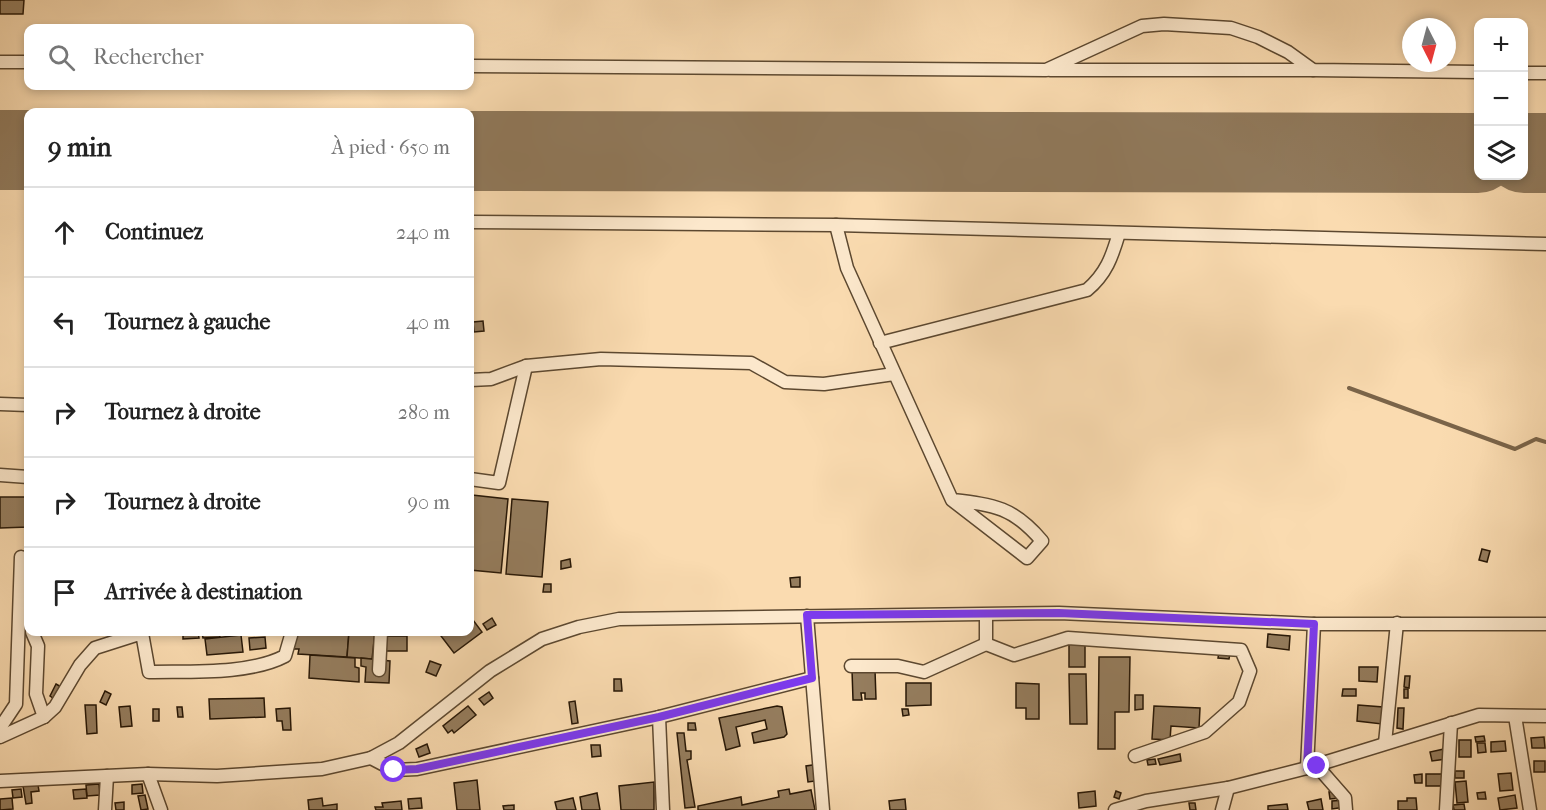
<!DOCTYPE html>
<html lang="fr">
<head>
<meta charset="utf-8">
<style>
	body { margin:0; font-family:"IM FELL French Canon",serif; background:#f2f2f2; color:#222 }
	.controls { position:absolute; right:18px; top:18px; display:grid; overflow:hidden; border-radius:12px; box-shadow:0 3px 9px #0003 }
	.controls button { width:54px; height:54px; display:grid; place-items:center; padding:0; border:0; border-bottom:2px solid #e0e0e0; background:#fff; color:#222; font:30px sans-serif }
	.compass { position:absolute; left:1402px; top:18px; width:54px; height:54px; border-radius:50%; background:#fff; box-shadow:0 3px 9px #0003; rotate:174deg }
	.stop { position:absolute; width:18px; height:18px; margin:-14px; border:4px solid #7c3aed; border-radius:50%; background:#fff }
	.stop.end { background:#7c3aed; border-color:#fff; box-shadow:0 2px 6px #0008 }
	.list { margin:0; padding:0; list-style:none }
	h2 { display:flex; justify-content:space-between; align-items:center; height:78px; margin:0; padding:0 24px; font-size:26px }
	h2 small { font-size:20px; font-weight:400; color:#767676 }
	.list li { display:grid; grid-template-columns:39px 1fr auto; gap:18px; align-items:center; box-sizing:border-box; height:90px; padding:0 24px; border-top:2px solid #e0e0e0 }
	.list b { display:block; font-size:22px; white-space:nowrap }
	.list em { font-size:20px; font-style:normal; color:#767676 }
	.icon { flex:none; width:33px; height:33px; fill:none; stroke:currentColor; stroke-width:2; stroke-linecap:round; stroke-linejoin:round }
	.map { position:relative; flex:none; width:1546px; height:810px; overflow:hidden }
	.search { position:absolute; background:#fff; box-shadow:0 3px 9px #0003; left:24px; top:24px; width:450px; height:66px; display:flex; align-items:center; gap:15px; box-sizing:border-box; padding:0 21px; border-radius:12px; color:#767676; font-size:22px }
	.panel { position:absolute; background:#fff; box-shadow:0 3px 9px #0003; left:24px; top:108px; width:450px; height:528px; border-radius:12px }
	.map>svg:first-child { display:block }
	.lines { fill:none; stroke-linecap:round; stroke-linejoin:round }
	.stream { stroke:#7a6449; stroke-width:4 }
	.runway { stroke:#90795b; stroke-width:80 }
	.building { fill:#957d5e; stroke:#271706; stroke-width:1.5 }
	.minor-casing { stroke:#5c4830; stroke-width:15 }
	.minor { stroke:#fce8cc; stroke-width:12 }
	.route { stroke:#7c3aed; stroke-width:8 }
</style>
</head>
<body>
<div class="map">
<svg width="1546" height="810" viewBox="0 0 1546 810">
	<rect width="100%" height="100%" fill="#fadbb0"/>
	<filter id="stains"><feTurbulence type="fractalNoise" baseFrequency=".00333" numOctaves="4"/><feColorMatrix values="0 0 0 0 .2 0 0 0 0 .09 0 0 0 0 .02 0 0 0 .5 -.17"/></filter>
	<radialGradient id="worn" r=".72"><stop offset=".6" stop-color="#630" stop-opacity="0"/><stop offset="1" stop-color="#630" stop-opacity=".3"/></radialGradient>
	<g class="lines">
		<polyline class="stream" points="1349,388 1515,449 1536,439 1546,442"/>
		<g class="runway">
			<polyline points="0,150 28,150"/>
			<polyline points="470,151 1478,153"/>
			<polyline points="1524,153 1545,153"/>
		</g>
	</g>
	<g class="building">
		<polygon points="0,0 24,0 23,14 0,14"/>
		<polygon points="483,321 484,331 474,332 473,322"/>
		<polygon points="472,495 508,499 501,573 470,570"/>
		<polygon points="0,497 28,497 28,527 0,528"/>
		<polygon points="512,499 548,502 542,577 506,574"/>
		<polygon points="1482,549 1490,551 1487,562 1479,560"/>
		<polygon points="570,559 571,567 561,569 561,561"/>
		<polygon points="800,577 800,587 791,587 790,578"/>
		<polygon points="544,584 551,584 551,592 543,592"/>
		<polygon points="470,616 482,632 454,653 441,636 447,632 470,632"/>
		<polygon points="492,618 496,625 487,630 483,624"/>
		<polygon points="183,632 198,632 199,638 183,639"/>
		<polygon points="202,632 219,632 220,637 203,638"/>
		<rect x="257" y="632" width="10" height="3"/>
		<polygon points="300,632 349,632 347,657 298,654 299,649 294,649 295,637"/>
		<polygon points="349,632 375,632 372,659 347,657"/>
		<polygon points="1268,634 1290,636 1289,650 1267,647"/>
		<polygon points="241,635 243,652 207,655 205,639"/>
		<rect x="385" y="636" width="22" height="15"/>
		<polygon points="265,637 266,648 250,650 249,638"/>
		<rect x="1069" y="643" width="16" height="24"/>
		<polygon points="1219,652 1230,653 1229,659 1218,658"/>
		<polygon points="310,655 355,658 355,667 359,668 359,682 309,678"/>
		<polygon points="1099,657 1130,657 1129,712 1115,712 1115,749 1098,749"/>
		<polygon points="361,658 390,661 389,683 365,682 366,667 361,666"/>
		<polygon points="430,661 441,665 436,676 426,672"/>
		<polygon points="1359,667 1378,667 1377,682 1359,681"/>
		<polygon points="852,670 875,670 876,699 865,699 865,693 861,693 862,700 853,700"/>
		<polygon points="1069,674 1086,674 1087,724 1070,724"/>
		<polygon points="1405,676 1410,676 1409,688 1404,687"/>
		<polygon points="614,679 621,679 622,691 614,691"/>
		<polygon points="906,683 931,683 931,705 906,706"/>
		<polygon points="1016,683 1039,684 1039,719 1026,719 1026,708 1016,708"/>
		<polygon points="56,684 63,688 56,700 50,696"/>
		<polygon points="1343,689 1356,689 1356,696 1342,696"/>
		<rect x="1404" y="689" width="4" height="9"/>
		<polygon points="105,691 111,694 106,705 100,702"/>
		<polygon points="489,692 493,698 484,705 479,699"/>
		<polygon points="1135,695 1143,695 1143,709 1135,710"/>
		<polygon points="264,698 265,717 210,719 209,699"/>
		<polygon points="575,701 578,723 572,724 569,702"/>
		<polygon points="85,705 96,705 97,733 87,734"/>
		<polygon points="1358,705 1383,707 1382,724 1357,721"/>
		<polygon points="130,706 132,726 121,727 119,707"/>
		<polygon points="468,706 476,715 454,733 452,730 448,733 443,726"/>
		<polygon points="777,706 782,707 787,734 784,737 754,743 752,733 767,729 765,720 736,727 740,746 726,750 719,718"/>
		<polygon points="1154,706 1200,708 1199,728 1171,726 1170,740 1152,739"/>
		<polygon points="177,707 182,707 183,717 178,717"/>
		<polygon points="290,708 291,730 283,730 282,721 277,721 276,709"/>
		<polygon points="1398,708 1404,708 1403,729 1397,728"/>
		<rect x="153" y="709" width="6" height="12"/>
		<polygon points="902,709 908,709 909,715 903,716"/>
		<polygon points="688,723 695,723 696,730 688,730"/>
		<polygon points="677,733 684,733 686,751 691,751 691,759 687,760 695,807 685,808"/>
		<polygon points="1484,736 1485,741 1476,742 1475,737"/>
		<polygon points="1544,737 1545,748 1532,748 1531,738"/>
		<rect x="1459" y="740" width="12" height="17"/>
		<polygon points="1505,741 1506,751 1491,752 1491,742"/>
		<polygon points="1477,743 1485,743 1486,752 1478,753"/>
		<polygon points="427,744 430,753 419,757 416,749"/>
		<polygon points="591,745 600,745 601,756 592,757"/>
		<polygon points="1444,749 1446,759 1432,761 1430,752"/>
		<polygon points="1180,754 1181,761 1160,765 1158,759"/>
		<polygon points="1155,759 1156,764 1148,765 1147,760"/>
		<rect x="1534" y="761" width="11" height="11"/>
		<polygon points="819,764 822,780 808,782 806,766"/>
		<rect x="1455" y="771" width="9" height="7"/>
		<polygon points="1511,773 1513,790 1500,791 1498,774"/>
		<polygon points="1422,774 1422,783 1415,783 1414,775"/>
		<rect x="1426" y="774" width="20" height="12"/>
		<polygon points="477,780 480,810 457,810 454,783"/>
		<polygon points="1466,781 1468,802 1457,803 1455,782"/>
		<polygon points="654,782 654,810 621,810 619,786"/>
		<polygon points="99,784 100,795 87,796 86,785"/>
		<polygon points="142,784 143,793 132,794 132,785"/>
		<polygon points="38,785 39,791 31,792 32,803 26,804 23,786"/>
		<polygon points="21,789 22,797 13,798 12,790"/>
		<polygon points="86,789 87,798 74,799 73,790"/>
		<polygon points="789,789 790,794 811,790 815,810 698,810 698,806 741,797 742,805 779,797 778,791"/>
		<polygon points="1095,791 1096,806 1079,808 1078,793"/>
		<polygon points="1116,791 1121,793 1119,799 1114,797"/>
		<polygon points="1339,791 1340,798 1330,799 1329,792"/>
		<polygon points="1485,792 1486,799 1478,799 1477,793"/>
		<polygon points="597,793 600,810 582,810 580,797"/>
		<polygon points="145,795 148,809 141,810 138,796"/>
		<polygon points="1515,795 1517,808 1500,810 1498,798"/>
		<polygon points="12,798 13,809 0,810 0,799"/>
		<polygon points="322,798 323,806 337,804 337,810 309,810 308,800"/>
		<polygon points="421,798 422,808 409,809 408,799"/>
		<polygon points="573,798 576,810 557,810 555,802"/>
		<polygon points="1407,798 1416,798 1417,810 1398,810 1398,801 1407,801"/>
		<polygon points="905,799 906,810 890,810 889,801"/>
		<polygon points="1321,799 1323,810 1309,810 1307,802"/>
		<polygon points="1345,800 1345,807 1332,809 1332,801"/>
		<polygon points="401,801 402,810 376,810 375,807 383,807 382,803"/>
		<polygon points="124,802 124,810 116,810 115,803"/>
		<polygon points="1189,803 1195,803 1196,810 1190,810"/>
		<polygon points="1287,804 1288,810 1268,810 1268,806"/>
		<polygon points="1464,804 1465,810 1454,810 1453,805"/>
		<polygon points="514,805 514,810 504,810 503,806"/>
	</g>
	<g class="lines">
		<g class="minor-casing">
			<g id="minor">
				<polyline points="0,62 28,62"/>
				<polyline points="470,66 1046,70 1142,26 1164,24 1231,28 1258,37 1288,52 1313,70 1478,72"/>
				<polyline points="1050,70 1313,70"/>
				<polyline points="1524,73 1546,73"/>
				<polyline points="470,222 836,225 1546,244"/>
				<path d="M836,225L847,268L952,500L1027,558L1042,541C1013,507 995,505 952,500"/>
				<path d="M880,343L1087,290C1106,274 1112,257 1119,233"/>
				<polyline points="470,380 491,379 526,366 601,359 751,363 785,382 824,384 894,374"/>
				<polyline points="0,404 28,405"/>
				<polyline points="0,475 28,477"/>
				<polyline points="470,479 499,483 526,366"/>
				<polyline points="807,616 823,810"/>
				<polyline points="986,616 986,644 1014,655 1068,638 1241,650 1250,671 1239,702 1205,732 1135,756"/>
				<polyline points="32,632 38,646 36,694 44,717"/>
				<polyline points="851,666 898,666 924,672 986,644"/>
				<polyline points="379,670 381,632"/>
				<polyline points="1515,716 1530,810"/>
				<polyline points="659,717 663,810"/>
				<polyline points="0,728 16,704 21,557"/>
				<path d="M0,737L44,717L55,707L80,665L95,648L142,633L149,672C189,671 249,675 285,656L292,632"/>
				<polyline points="1385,743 1397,623"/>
				<polyline points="371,758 394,770 417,769 659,717 812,678"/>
				<polyline points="1317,766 1345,798 1346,810"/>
				<polyline points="1307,768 1314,624"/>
				<polyline points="148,774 161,810"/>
				<polyline points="0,781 148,774 217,776 322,769 371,758 399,743 490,671 542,639 579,627 619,619 1059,613 1314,624 1546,624"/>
				<polyline points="105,810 107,776"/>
				<polyline points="1115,810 1146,801 1228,788 1307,768 1479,715 1546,716"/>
				<polyline points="1222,810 1228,788"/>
				<polyline points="1446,810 1451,723"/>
			</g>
		</g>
		<use href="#minor" class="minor"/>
	</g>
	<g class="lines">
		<polyline class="route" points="394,770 417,769 659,717 812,678 807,615 1059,613 1314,624 1307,768 1317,766"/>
	</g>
	<rect width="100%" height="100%" filter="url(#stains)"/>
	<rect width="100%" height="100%" fill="url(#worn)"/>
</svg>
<div class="controls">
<button>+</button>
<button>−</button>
<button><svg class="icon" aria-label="layers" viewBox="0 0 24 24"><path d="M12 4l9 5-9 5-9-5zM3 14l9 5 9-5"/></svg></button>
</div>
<svg class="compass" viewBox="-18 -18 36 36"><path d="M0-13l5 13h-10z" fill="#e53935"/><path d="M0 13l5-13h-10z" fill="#767676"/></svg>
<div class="stop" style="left:394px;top:770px"></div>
<div class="stop end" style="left:1317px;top:766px"></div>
<div class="search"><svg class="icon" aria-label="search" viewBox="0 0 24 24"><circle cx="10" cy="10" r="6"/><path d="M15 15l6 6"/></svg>Rechercher</div>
<section class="panel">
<h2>9 min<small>À pied · 650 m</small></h2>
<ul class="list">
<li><svg class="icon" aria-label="ahead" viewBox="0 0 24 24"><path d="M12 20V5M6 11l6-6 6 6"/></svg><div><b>Continuez</b></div><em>240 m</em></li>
<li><svg class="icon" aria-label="left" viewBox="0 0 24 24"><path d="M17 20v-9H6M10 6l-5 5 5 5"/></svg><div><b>Tournez à gauche</b></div><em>40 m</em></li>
<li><svg class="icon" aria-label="right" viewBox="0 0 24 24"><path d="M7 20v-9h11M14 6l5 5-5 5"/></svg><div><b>Tournez à droite</b></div><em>280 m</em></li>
<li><svg class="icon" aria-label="right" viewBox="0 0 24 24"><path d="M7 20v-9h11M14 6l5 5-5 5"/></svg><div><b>Tournez à droite</b></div><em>90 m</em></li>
<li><svg class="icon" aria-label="arrive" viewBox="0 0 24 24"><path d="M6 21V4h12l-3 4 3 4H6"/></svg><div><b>Arrivée à destination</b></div></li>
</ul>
</section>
</div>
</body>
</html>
